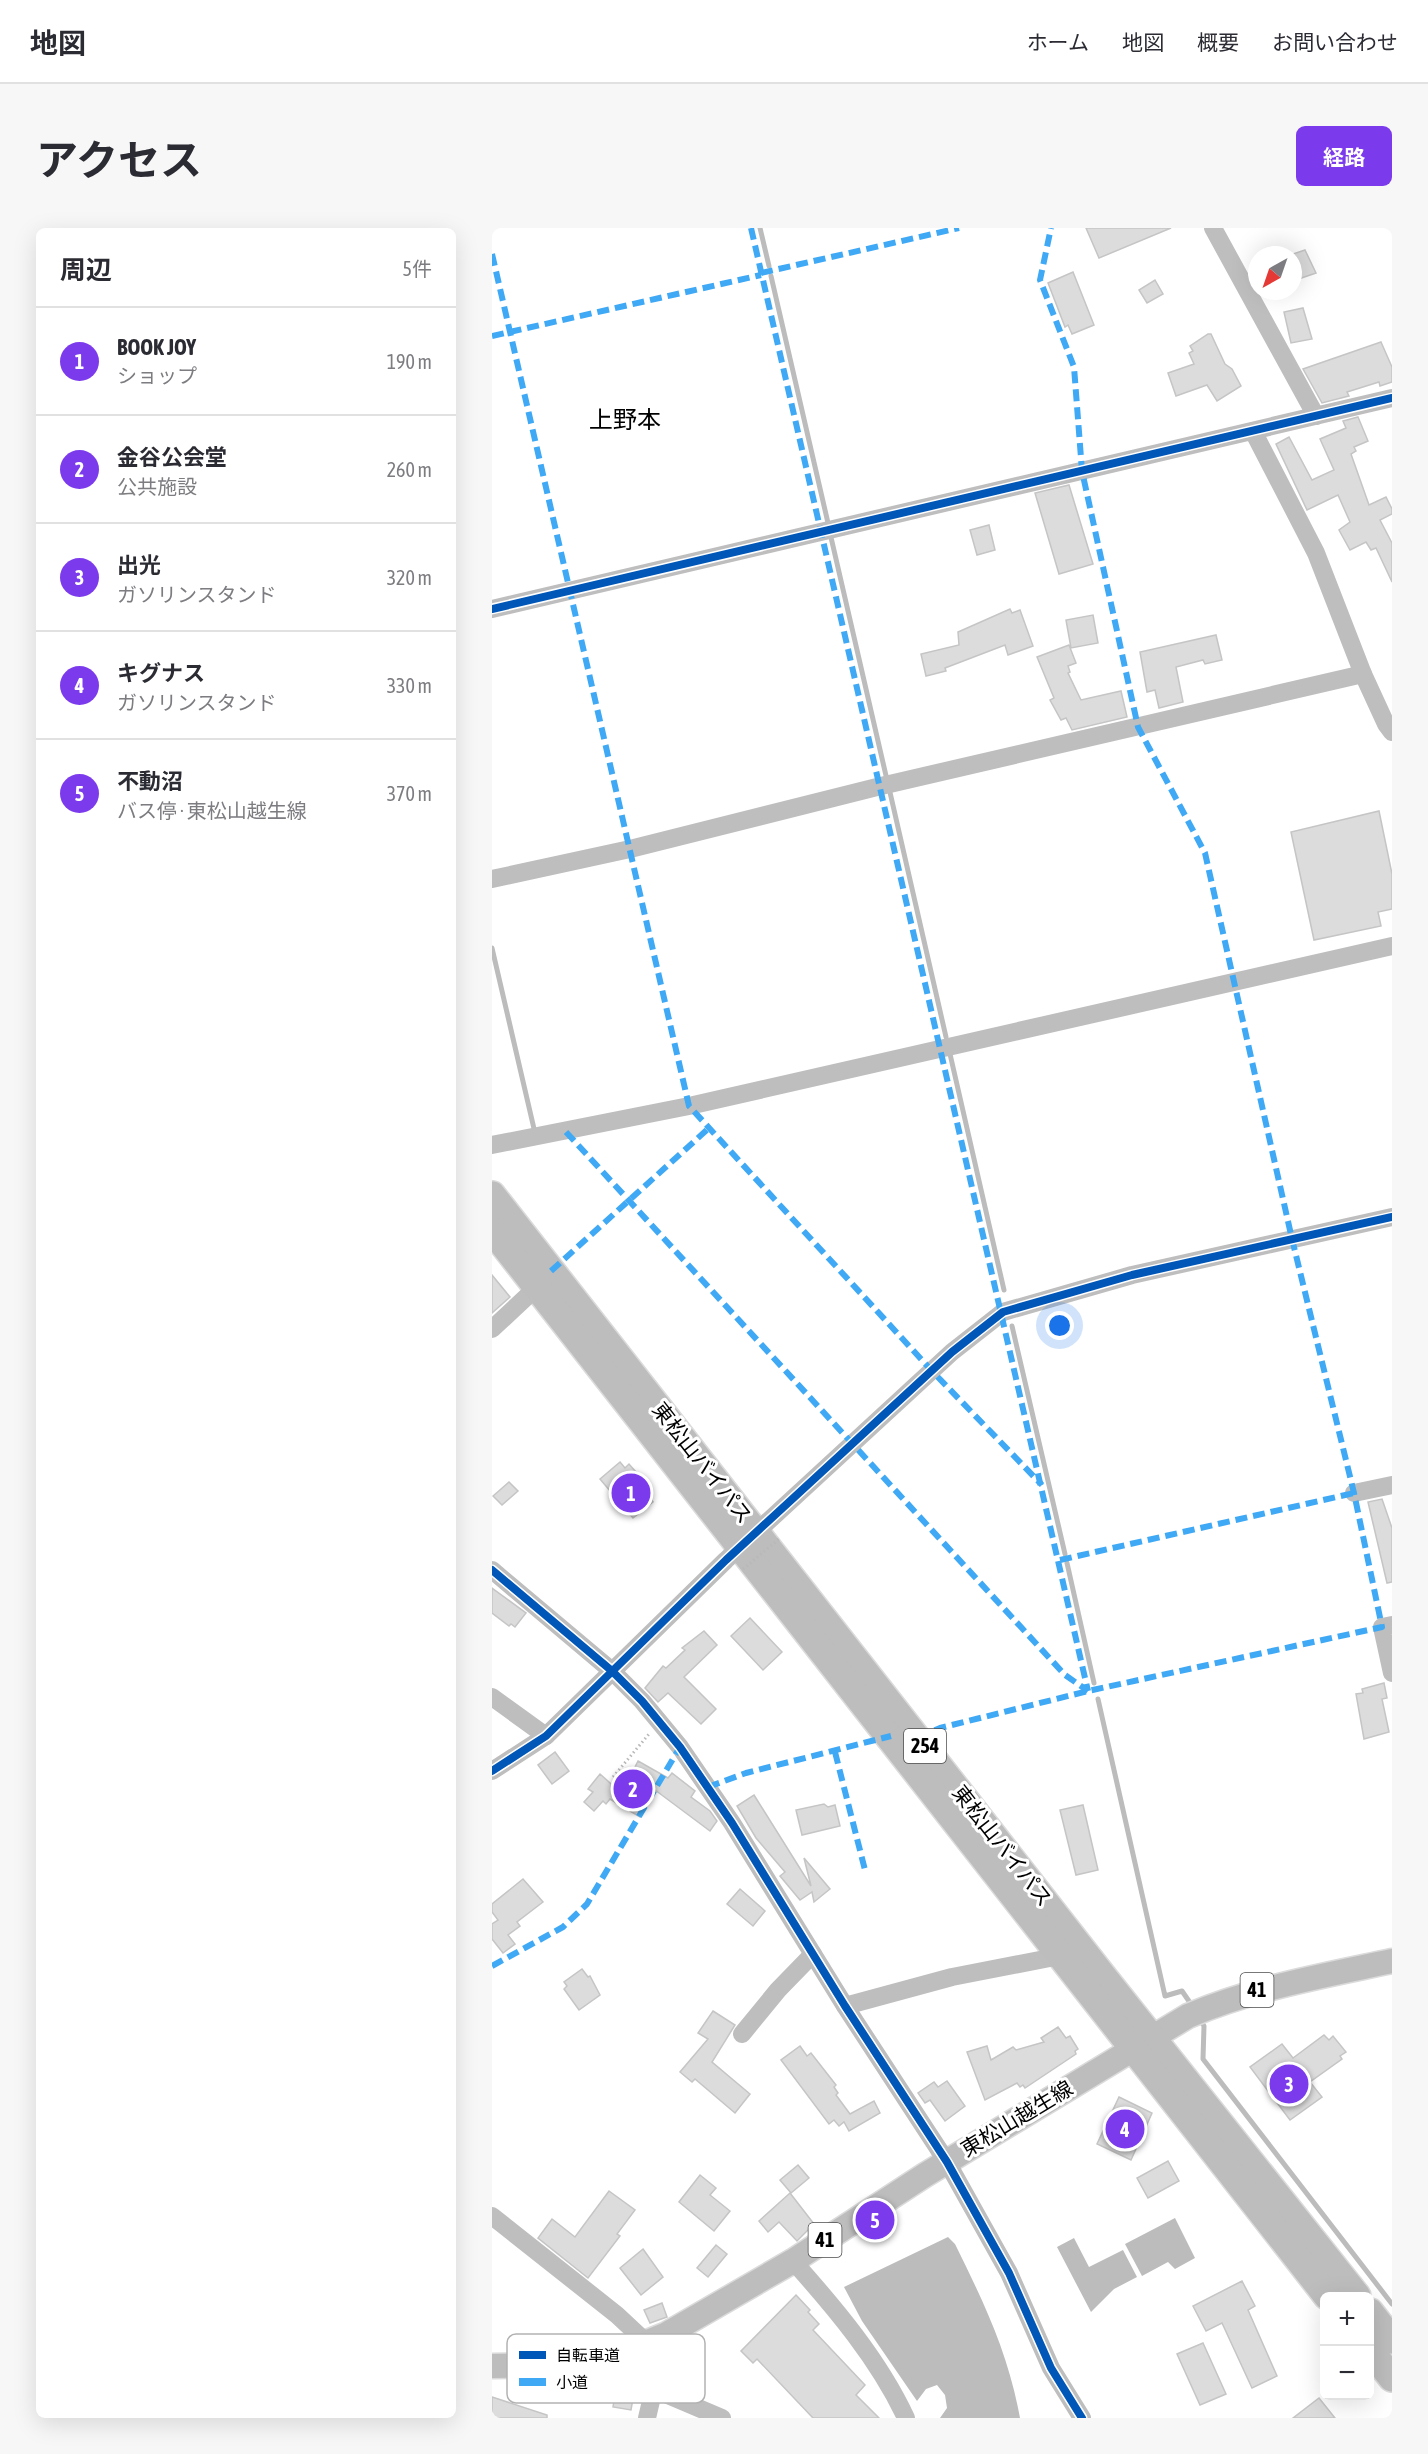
<!DOCTYPE html>
<html lang="ja">
<head>
<meta charset="utf-8">
<style>
	body { margin:0; font-family:"Asap Condensed","Noto Sans JP",sans-serif; background:#f7f7f7; color:#2b2b33 }
	.controls { position:absolute; right:18px; bottom:18px; display:grid; overflow:hidden; border-radius:9px; box-shadow:0 6px 24px #0002 }
	.controls button { width:54px; height:54px; display:grid; place-items:center; padding:0; border:0; border-bottom:2px solid #e1e1e2; background:#fff; color:#2b2b33; font:30px sans-serif }
	.compass { position:absolute; left:756px; top:18px; width:54px; height:54px; border-radius:50%; background:#fff; box-shadow:0 6px 24px #0002; rotate:220deg }
	.you { position:absolute; left:568px; top:1098px; width:21px; height:21px; margin:-15px; border:4px solid #fff; border-radius:50%; background:#1a73e8; box-shadow:0 0 0 9px #1a73e833 }
	.badge { display:grid; place-items:center; width:39px; height:39px; border-radius:50%; background:#7c3aed; color:#fff; font-size:20px; font-weight:700 }
	.pin { position:absolute; translate:-50% -50%; border:3px solid #fff; box-shadow:0 2px 6px #0006 }
	.list { margin:0; padding:0; list-style:none }
	h2 { display:flex; justify-content:space-between; align-items:center; height:78px; margin:0; padding:0 24px; font-size:26px }
	h2 small { font-size:20px; font-weight:400; color:#7c7c81 }
	.list li { display:grid; grid-template-columns:39px 1fr auto; gap:18px; align-items:center; box-sizing:border-box; height:108px; padding:0 24px; border-top:2px solid #e1e1e2 }
	.list b { display:block; font-size:22px; white-space:nowrap }
	.list p { margin:0; font-size:20px; white-space:nowrap; color:#7c7c81 }
	.list em { font-size:20px; font-style:normal; color:#7c7c81 }
	.map { position:relative; flex:none; width:900px; height:2190px; overflow:hidden; border-radius:9px }
	header { display:flex; align-items:center; gap:36px; box-sizing:border-box; height:84px; padding:0 30px; background:#fff; border-bottom:2px solid #e1e1e2 }
	header strong { font-size:28px }
	nav { display:flex; gap:33px; margin-inline-start:auto; font-size:21px }
	.intro { display:flex; align-items:center; justify-content:space-between; box-sizing:border-box; height:144px; padding:0 36px }
	h1 { margin:0; font-size:42px }
	.button { padding:15px 27px; border-radius:9px; background:#7c3aed; color:#fff; font-size:21px; font-weight:700 }
	main { display:flex; gap:36px; padding:0 36px }
	aside { flex:1; background:#fff; border-radius:9px; box-shadow:0 6px 24px #0002 }
	.map>svg:first-child { display:block }
	.water { fill:#bcbcbc }
	.lines { fill:none; stroke-linecap:round; stroke-linejoin:round }
	.stream { stroke:#bcbcbc; stroke-width:5 }
	.building { fill:#dcdcdc; stroke:#c5c5c5; stroke-width:1.5 }
	.major-casing { stroke:#dbdbdb; stroke-width:27 }
	.highway-casing { stroke:#dbdbdb; stroke-width:30 }
	.path { stroke:#b8b8b8; stroke-width:3; stroke-dasharray:1.5 3; stroke-linecap:butt }
	.minor { stroke:#bebebe; stroke-width:18 }
	.major { stroke:#bdbdbd; stroke-width:24 }
	.highway { stroke:#bdbdbd; stroke-width:27 }
	.path-bridge { stroke:#b8b8b8; stroke-width:3; stroke-dasharray:1.5 3; stroke-linecap:butt }
	.quiet { stroke:#3fa9f5; stroke-width:6; stroke-dasharray:12 6; stroke-linecap:butt }
	.cycleway-casing { stroke:#fff; stroke-width:11 }
	.cycleway { stroke:#0057b8; stroke-width:8 }
	.labels { text-anchor:middle; stroke-width:6; stroke-linejoin:round; paint-order:stroke }
	.shield { fill:#fff; stroke:#4c4c4c; stroke-width:1.5 }
	.shield-label { font-size:20px; font-weight:bold; fill:#000 }
	.street-label { font-size:21px; fill:#000; stroke:#fff }
	.quarter-label { font-size:24px; fill:#000; stroke:#fff }
	.key { fill:#fff; stroke:#b2b2b2; stroke-width:1.5 }
	.key-label { font-size:16px; fill:#000 }
</style>
</head>
<body>
<header>
<strong>地図</strong>
<nav><a>ホーム</a><a>地図</a><a>概要</a><a>お問い合わせ</a></nav>
</header>
<div class="intro"><h1>アクセス</h1><a class="button">経路</a></div>
<main>
<aside>
<h2>周辺<small>5件</small></h2>
<ul class="list">
<li><span class="badge">1</span><div><b>BOOK JOY</b><p>ショップ</p></div><em>190 m</em></li>
<li><span class="badge">2</span><div><b>金谷公会堂</b><p>公共施設</p></div><em>260 m</em></li>
<li><span class="badge">3</span><div><b>出光</b><p>ガソリンスタンド</p></div><em>320 m</em></li>
<li><span class="badge">4</span><div><b>キグナス</b><p>ガソリンスタンド</p></div><em>330 m</em></li>
<li><span class="badge">5</span><div><b>不動沼</b><p>バス停 · 東松山越生線</p></div><em>370 m</em></li>
</ul>
</aside>
<div class="map">
<svg width="900" height="2190" viewBox="0 0 900 2190">
	<rect width="100%" height="100%" fill="#fff"/>
	<g class="water">
		<polygon points="683,1990 703,2030 683,2041 676,2034 650,2048 633,2016"/>
		<path d="M456,2009L463,2016C492,2075 516,2124 528,2190H448L455,2180L453,2167L445,2157L434,2161L425,2173L370,2093L352,2059Z"/>
		<polygon points="582,2010 597,2039 631,2022 645,2049 622,2061 599,2084 565,2019"/>
	</g>
	<g class="lines">
		<g class="stream">
			<polyline points="268,0 277,38"/>
			<polyline points="279,48 336,295"/>
			<polyline points="338,305 395,552"/>
			<polyline points="397,560 454,809"/>
			<polyline points="0,720 43,905"/>
			<polyline points="458,826 512,1062"/>
			<polyline points="520,1098 573,1326"/>
			<polyline points="575,1335 602,1455"/>
			<polyline points="606,1471 673,1768 690,1763 701,1779"/>
			<polyline points="707,1790 712,1798 711,1831 900,2076"/>
		</g>
	</g>
	<g class="building">
		<polygon points="594,0 679,0 607,30"/>
		<polygon points="813,22 824,45 801,53 801,26"/>
		<polygon points="581,44 602,97 580,106 576,97 573,99 556,55"/>
		<polygon points="663,52 671,66 655,75 647,62"/>
		<polygon points="811,80 820,111 799,115 792,84"/>
		<polygon points="716,106 719,106 733,136 740,141 749,158 725,173 715,157 684,168 676,145 702,136 697,125 701,123 698,118"/>
		<polygon points="889,114 900,139 900,154 888,158 887,154 855,164 857,168 830,175 811,141"/>
		<polygon points="866,189 876,213 862,219 864,223 859,226 877,277 894,269 900,281 900,286 888,292 900,315 900,354 884,320 879,322 874,314 858,322 847,302 858,294 846,267 815,282 784,216 797,209 820,252 842,242 828,211 854,200 851,193"/>
		<polygon points="577,257 601,336 567,346 543,265"/>
		<polygon points="497,297 503,322 485,327 478,302"/>
		<polygon points="518,381 520,385 528,382 541,418 516,427 513,417 453,440 454,443 434,448 429,426 467,417 466,404"/>
		<polygon points="601,387 606,415 579,420 574,392"/>
		<polygon points="724,407 730,432 713,436 711,432 684,439 691,474 667,480 663,462 655,464 648,424"/>
		<polygon points="577,417 584,435 576,438 578,444 576,445 589,472 629,463 635,489 580,502 574,490 569,492 558,472 562,470 545,429"/>
		<polygon points="887,583 900,646 900,681 886,684 889,698 822,712 799,604"/>
		<polygon points="0,1047 18,1069 0,1085"/>
		<polygon points="128,1234 133,1240 137,1236 151,1252 146,1256 161,1274 141,1290 108,1251"/>
		<polygon points="17,1254 26,1263 10,1277 1,1268"/>
		<polygon points="890,1271 900,1300 900,1354 895,1355 876,1274"/>
		<polygon points="0,1360 34,1385 23,1399 19,1396 17,1398 0,1385"/>
		<polygon points="258,1390 290,1424 271,1442 239,1408"/>
		<polygon points="212,1403 225,1417 192,1449 224,1481 209,1496 176,1465 166,1474 153,1460 171,1438 174,1440 193,1422 190,1420"/>
		<polygon points="892,1455 895,1470 890,1471 897,1504 872,1511 864,1466 871,1465 870,1461"/>
		<polygon points="63,1524 77,1543 60,1556 46,1537"/>
		<polygon points="146,1533 176,1550 180,1545 203,1563 199,1569 218,1583 225,1593 218,1603 155,1556 144,1576 152,1583 148,1589 118,1571 114,1576 111,1573 102,1583 92,1574 101,1564 96,1561 108,1546 126,1562 139,1540 142,1541"/>
		<polygon points="262,1567 319,1658 312,1630 338,1661 322,1674 320,1664 308,1672 288,1648 293,1644 264,1610 245,1578"/>
		<polygon points="332,1576 336,1579 343,1577 348,1598 310,1607 304,1582"/>
		<polygon points="591,1577 606,1642 584,1647 568,1582"/>
		<polygon points="31,1651 51,1674 25,1694 28,1698 16,1707 23,1716 11,1725 0,1711 0,1696 6,1692 0,1684 0,1676"/>
		<polygon points="248,1661 273,1683 261,1698 235,1676"/>
		<polygon points="90,1741 96,1749 98,1748 108,1767 87,1782 72,1761 75,1758 72,1754"/>
		<polygon points="221,1783 243,1797 220,1834 258,1866 243,1885 203,1851 200,1854 188,1844 216,1811 206,1805"/>
		<polygon points="566,1799 574,1810 578,1808 586,1821 583,1823 584,1826 533,1860 531,1857 528,1859 525,1855 493,1872 475,1824 495,1818 499,1832 521,1819 524,1822 552,1814 549,1810"/>
		<polygon points="832,1807 837,1812 841,1808 854,1824 848,1828 850,1831 818,1854 830,1869 798,1892 758,1839 790,1816 801,1830"/>
		<polygon points="308,1818 315,1828 319,1825 344,1857 342,1859 346,1865 344,1867 358,1886 382,1873 388,1885 357,1903 352,1894 347,1898 342,1892 337,1896 289,1832"/>
		<polygon points="455,1853 473,1878 453,1893 438,1872 433,1875 426,1865 442,1854 446,1859"/>
		<polygon points="627,1869 660,1885 639,1932 605,1916"/>
		<polygon points="676,1933 687,1953 656,1970 645,1950"/>
		<polygon points="306,1937 317,1950 299,1965 288,1952"/>
		<polygon points="208,1947 224,1960 218,1967 238,1983 222,2003 187,1974"/>
		<polygon points="117,1963 143,1982 125,2006 128,2008 96,2050 46,2010 60,1991 83,2009"/>
		<polygon points="298,1965 322,1996 305,2013 287,1994 276,2004 267,1993"/>
		<polygon points="224,2017 235,2026 216,2049 205,2040"/>
		<polygon points="151,2021 171,2049 149,2067 128,2040"/>
		<polygon points="750,2053 763,2078 756,2082 785,2148 760,2160 730,2095 714,2103 701,2078"/>
		<polygon points="304,2067 318,2082 316,2084 327,2096 321,2102 373,2157 364,2167 387,2190 321,2190 265,2131 261,2135 249,2123"/>
		<polygon points="170,2075 175,2089 158,2095 152,2082"/>
		<polygon points="711,2115 734,2166 708,2177 685,2126"/>
		<polygon points="124,2161 142,2165 139,2182 121,2179"/>
		<polygon points="0,2169 55,2187 55,2190 0,2190"/>
		<polygon points="827,2170 843,2190 801,2190"/>
	</g>
	<g class="lines">
		<g class="major-casing">
			<path id="major" d="M0,2138L66,2137L105,2130L131,2124L175,2106L301,2033L433,1947L696,1788C762,1760 830,1748 900,1733"/>
		</g>
		<g class="highway-casing">
			<g id="highway">
				<polyline points="0,967 610,1747 865,2068"/>
				<polyline points="0,1002 835,2068"/>
				<polyline points="878,2084 900,2112"/>
				<polyline points="878,2122 900,2150"/>
			</g>
		</g>
		<polyline class="path" points="121,1549 157,1506"/>
		<g class="minor">
			<polyline points="721,0 824,188"/>
			<polyline points="761,203 824,325 871,446 894,496 900,504"/>
			<polyline points="0,381 900,170"/>
			<polyline points="0,651 138,621 389,558 871,446"/>
			<polyline points="0,917 197,878 900,718"/>
			<polyline points="0,1101 45,1059"/>
			<polyline points="862,1265 900,1257"/>
			<polyline points="0,1342 120,1443 150,1473 188,1519 240,1595 353,1778 455,1934 517,2045 559,2140 590,2190"/>
			<polyline points="900,1397 890,1399 900,1445"/>
			<polyline points="0,1469 54,1508"/>
			<polyline points="0,1543 54,1508 234,1332 460,1124 511,1084 640,1047 900,989"/>
			<polyline points="353,1778 460,1749 568,1728"/>
			<polyline points="250,1806 286,1762 321,1726"/>
			<polyline points="0,1988 125,2087 155,2115"/>
			<path d="M301,2033C343,2080 387,2132 414,2190"/>
			<polyline points="66,2137 88,2147 138,2151 230,2190"/>
			<polyline points="155,2190 162,2160"/>
		</g>
		<use href="#major" class="major"/>
		<use href="#highway" class="highway"/>
		<polyline class="path-bridge" points="251,1341 287,1311"/>
		<g class="quiet">
			<polyline points="259,0 596,1463"/>
			<polyline points="0,26 197,878 440,1143 550,1257"/>
			<polyline points="269,45 467,0"/>
			<polyline points="0,108 269,47"/>
			<polyline points="74,904 573,1447 596,1463"/>
			<polyline points="59,1043 217,900"/>
			<polyline points="568,1332 862,1265"/>
			<polyline points="426,1509 448,1500 596,1463 890,1399 862,1265 800,1011 713,625 646,499 590,243 582,139 548,52 559,0"/>
			<polyline points="343,1524 374,1646"/>
			<polyline points="216,1559 254,1545 399,1508"/>
			<polyline points="0,1738 71,1699 95,1676 188,1519"/>
		</g>
		<g class="cycleway-casing">
			<g id="cycleway">
				<polyline points="0,381 900,170"/>
				<polyline points="0,1342 120,1443 150,1473 188,1519 240,1595 353,1778 455,1934 517,2045 559,2140 590,2190"/>
				<polyline points="0,1543 54,1508 234,1332 460,1124 511,1084 640,1047 900,989"/>
			</g>
		</g>
		<use href="#cycleway" class="cycleway"/>
	</g>
	<g class="labels">
		<g class="shield">
			<rect x="412" y="1501" width="42" height="34" rx="4.5"/>
			<rect x="748.5" y="1745" width="33" height="34" rx="4.5"/>
			<rect x="316.5" y="1995" width="33" height="34" rx="4.5"/>
		</g>
		<g class="shield-label">
			<text x="433" y="1525">254</text>
			<text x="765" y="1769">41</text>
			<text x="333" y="2019">41</text>
		</g>
		<g class="street-label">
			<text transform="translate(210 1235) rotate(52)" y="7">東松山バイパス</text>
			<text transform="translate(510 1618) rotate(52)" y="7">東松山バイパス</text>
			<text transform="translate(525 1891) rotate(-31)" y="7">東松山越生線</text>
		</g>
		<g class="quarter-label">
			<text x="133" y="200">上野本</text>
		</g>
	</g>
	<rect x="15" y="2106" width="198" height="69" rx="9" class="key"/>
	<rect x="27" y="2123" width="27" height="8" fill="#0057b8"/>
	<rect x="27" y="2150" width="27" height="8" fill="#3fa9f5"/>
	<g class="key-label">
		<text x="64" y="2133">自転車道</text>
		<text x="64" y="2160">小道</text>
	</g>
</svg>
<div class="controls">
<button>+</button>
<button>−</button>
</div>
<svg class="compass" viewBox="-18 -18 36 36"><path d="M0-13l5 13h-10z" fill="#e53935"/><path d="M0 13l5-13h-10z" fill="#7c7c81"/></svg>
<div class="you"></div>
<div class="pin badge" style="left:139px;top:1265px">1</div>
<div class="pin badge" style="left:141px;top:1561px">2</div>
<div class="pin badge" style="left:797px;top:1856px">3</div>
<div class="pin badge" style="left:633px;top:1901px">4</div>
<div class="pin badge" style="left:383px;top:1992px">5</div>
</div>
</main>
</body>
</html>
